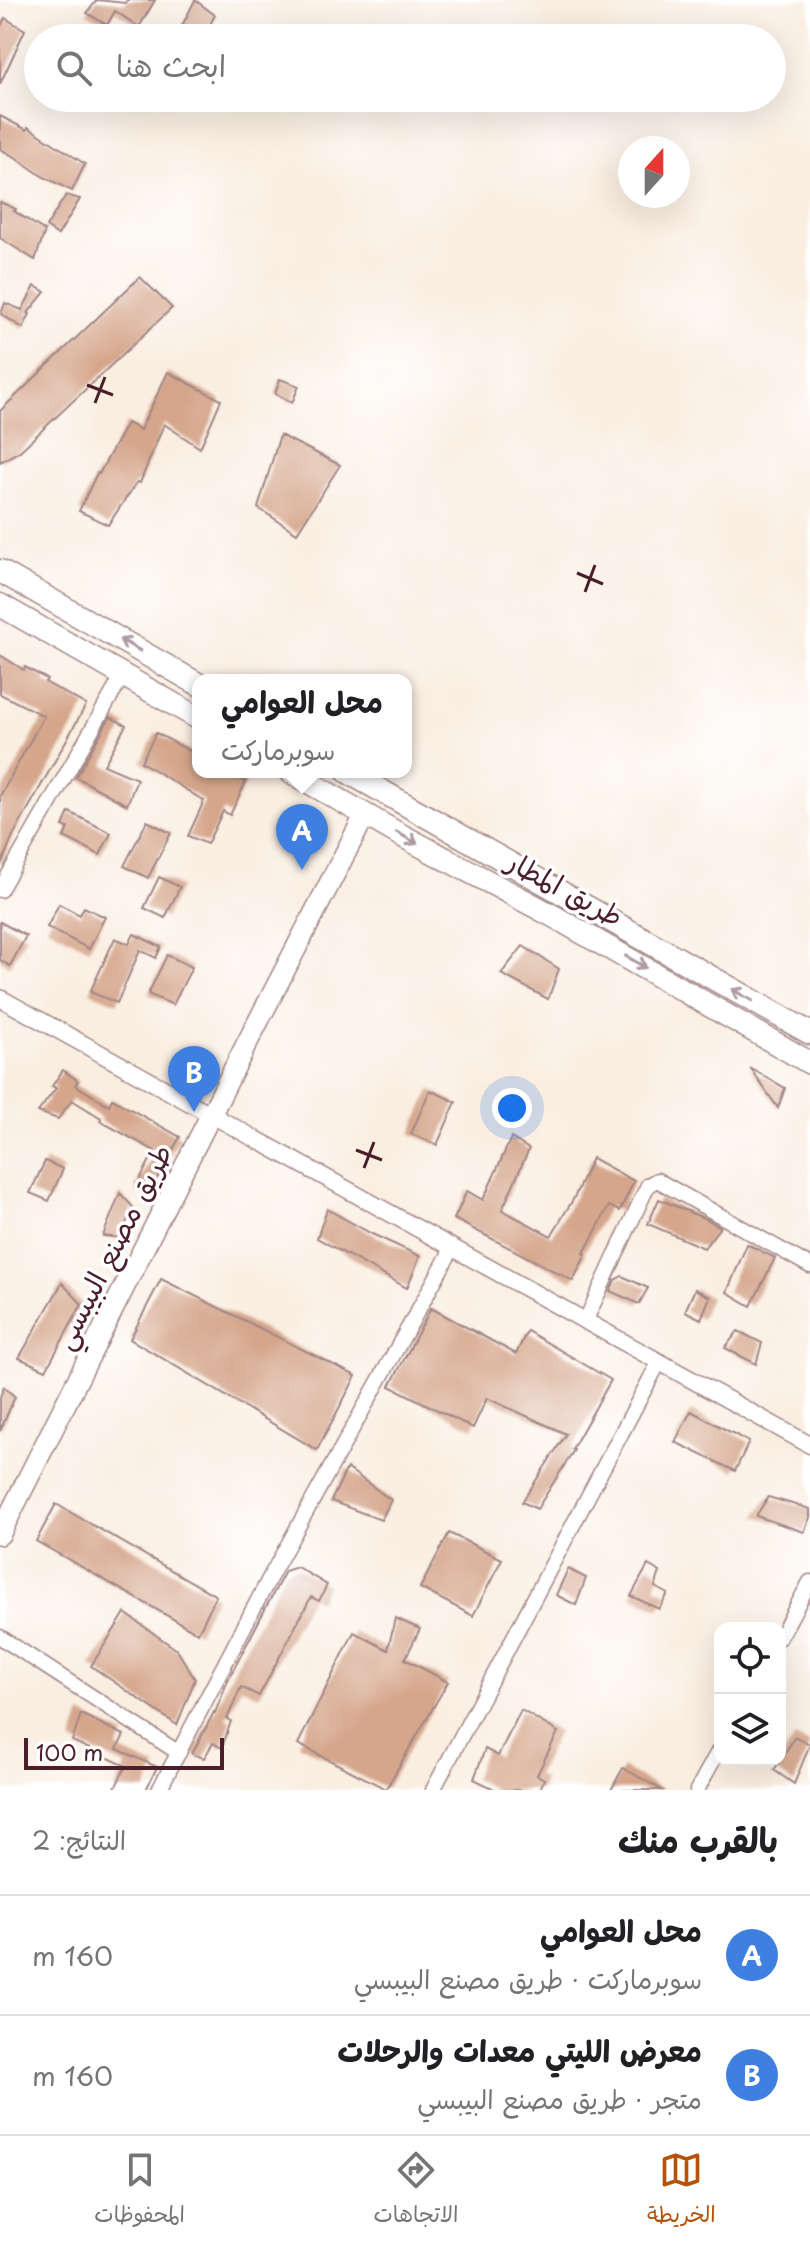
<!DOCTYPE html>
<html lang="ar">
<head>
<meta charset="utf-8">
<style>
	body { margin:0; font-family:"Playpen Sans","Playpen Sans Arabic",sans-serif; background:#f6f6f6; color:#202124; direction:rtl }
	.controls { position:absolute; right:24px; bottom:24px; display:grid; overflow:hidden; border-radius:16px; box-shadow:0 8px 32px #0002 }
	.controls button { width:72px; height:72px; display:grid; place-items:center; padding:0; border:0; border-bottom:2px solid #e0e0e0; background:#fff; color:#202124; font:40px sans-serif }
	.compass { position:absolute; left:618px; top:136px; width:72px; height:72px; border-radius:50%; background:#fff; box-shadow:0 8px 32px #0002; rotate:21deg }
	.scale { position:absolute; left:24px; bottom:20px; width:200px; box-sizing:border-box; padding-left:8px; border:4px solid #4a1f2b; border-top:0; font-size:22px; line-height:28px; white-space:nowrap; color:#4a1f2b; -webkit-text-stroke:6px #fff; paint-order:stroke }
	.you { position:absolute; left:512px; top:1108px; width:28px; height:28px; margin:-20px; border:6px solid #fff; border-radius:50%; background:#1a73e8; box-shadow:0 0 0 12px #1a73e833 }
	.badge { display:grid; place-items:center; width:52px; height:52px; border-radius:50%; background:#b45309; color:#fff; font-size:26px; font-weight:700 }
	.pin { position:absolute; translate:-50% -66px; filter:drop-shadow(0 2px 4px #0008) }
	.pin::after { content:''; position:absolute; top:42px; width:28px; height:24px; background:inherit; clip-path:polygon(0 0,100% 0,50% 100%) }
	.popup { position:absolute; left:192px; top:674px; width:220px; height:104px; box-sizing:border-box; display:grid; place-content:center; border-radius:16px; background:#fff; filter:drop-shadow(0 2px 6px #0005); font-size:26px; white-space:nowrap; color:#757577 }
	.popup b { font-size:30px; color:#202124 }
	.popup::after { content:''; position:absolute; left:50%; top:100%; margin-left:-16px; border:16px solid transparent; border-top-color:#fff }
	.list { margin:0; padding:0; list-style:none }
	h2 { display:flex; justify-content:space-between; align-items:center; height:104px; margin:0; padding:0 32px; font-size:34px }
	h2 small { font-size:26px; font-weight:400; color:#757577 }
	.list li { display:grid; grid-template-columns:52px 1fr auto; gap:24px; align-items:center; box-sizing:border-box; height:120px; padding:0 32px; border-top:2px solid #e0e0e0 }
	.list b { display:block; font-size:30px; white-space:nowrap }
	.list p { margin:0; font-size:26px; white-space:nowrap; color:#757577 }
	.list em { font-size:26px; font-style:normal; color:#757577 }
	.icon { flex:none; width:44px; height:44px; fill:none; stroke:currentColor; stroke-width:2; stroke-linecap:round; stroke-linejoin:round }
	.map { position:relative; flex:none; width:810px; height:1790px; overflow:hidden; direction:ltr }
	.search { position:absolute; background:#fff; box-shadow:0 8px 32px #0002; left:24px; right:24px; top:24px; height:88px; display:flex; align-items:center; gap:20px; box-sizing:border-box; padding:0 28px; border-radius:44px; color:#757577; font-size:30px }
	.sheet { height:344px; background:#fff }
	nav { display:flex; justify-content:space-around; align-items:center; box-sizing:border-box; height:112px; border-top:2px solid #e0e0e0; background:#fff; font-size:22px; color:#757577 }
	nav a { display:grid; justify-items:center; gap:4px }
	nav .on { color:#b45309 }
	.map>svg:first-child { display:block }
	.building { fill:#d5a68b }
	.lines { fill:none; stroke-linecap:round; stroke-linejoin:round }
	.minor-casing { stroke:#a28686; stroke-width:17 }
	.tertiary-casing { stroke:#a28686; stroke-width:19 }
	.secondary-casing { stroke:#a28686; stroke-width:23 }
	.trunk-casing { stroke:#a28686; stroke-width:25 }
	.minor { stroke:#fff; stroke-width:14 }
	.tertiary { stroke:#fff; stroke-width:16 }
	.secondary { stroke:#fff; stroke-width:20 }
	.trunk { stroke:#fff; stroke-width:22 }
	.oneway { stroke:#ae9aa0 }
	.ticks { fill:none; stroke:#4a1f2b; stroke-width:3 }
	.labels { text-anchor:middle; stroke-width:7; stroke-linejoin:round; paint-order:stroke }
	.street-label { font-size:28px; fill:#4a1f2b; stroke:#fff }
</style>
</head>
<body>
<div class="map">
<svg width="810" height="1790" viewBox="0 0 810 1790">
	<rect width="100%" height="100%" fill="#fff"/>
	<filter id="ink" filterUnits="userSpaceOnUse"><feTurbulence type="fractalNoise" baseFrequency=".0125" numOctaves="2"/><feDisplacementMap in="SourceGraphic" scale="16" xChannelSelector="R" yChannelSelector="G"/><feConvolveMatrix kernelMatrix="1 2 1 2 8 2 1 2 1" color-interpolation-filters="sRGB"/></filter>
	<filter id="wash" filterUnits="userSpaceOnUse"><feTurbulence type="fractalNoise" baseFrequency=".006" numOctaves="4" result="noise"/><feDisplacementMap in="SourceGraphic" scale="32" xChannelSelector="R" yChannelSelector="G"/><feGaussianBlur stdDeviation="1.8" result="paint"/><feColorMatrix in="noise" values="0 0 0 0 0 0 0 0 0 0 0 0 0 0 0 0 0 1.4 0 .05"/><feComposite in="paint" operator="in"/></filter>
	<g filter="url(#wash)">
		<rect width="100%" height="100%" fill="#faeee1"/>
		<g id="blocks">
			<g class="building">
				<polygon points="97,0 125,3 127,0 155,0 139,27 115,11 107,25 87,13"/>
				<polygon points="195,0 215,15 203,38 176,38"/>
				<polygon points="5,18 25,30 0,84 0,28"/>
				<polygon points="0,116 27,130 28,127 85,164 72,191 42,176 15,157 0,149"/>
				<polygon points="66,195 80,199 58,235 46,227"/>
				<polygon points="0,202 16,209 14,211 45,231 35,260 0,238"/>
				<polygon points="140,277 172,308 20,451 0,462 0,411"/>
				<polygon points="35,286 45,292 28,313 30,314 23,328 1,314 5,303 22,310"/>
				<polygon points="168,372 221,400 200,448 164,424 140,483 137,482 108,525 79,511 97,473 99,474 127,423 140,430"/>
				<polygon points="280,379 299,386 292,403 275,394"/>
				<polygon points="280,435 340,465 297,533 258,508"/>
				<polygon points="0,655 24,670 25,667 47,679 45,682 86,705 13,836 0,867 0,796 44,716 0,694"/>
				<polygon points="110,717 126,725 104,765 137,779 127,805 76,777"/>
				<polygon points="156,733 198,755 198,772 225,772 246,782 230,815 223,811 207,844 188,836 204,801 141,762"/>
				<polygon points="69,812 111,833 100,855 64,837 68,828 63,826"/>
				<polygon points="147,821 171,833 148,878 124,866"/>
				<polygon points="159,877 180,887 165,918 144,908"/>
				<polygon points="59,904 80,915 84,907 105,917 89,949 47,927"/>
				<polygon points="0,922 26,936 10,966 0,960"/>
				<polygon points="134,934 161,947 156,958 140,950 117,1003 90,992 115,938 129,944"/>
				<polygon points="523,946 559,969 548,999 501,974"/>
				<polygon points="167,955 192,967 173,1005 148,994"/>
				<polygon points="750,1068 785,1088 778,1108"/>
				<polygon points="63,1070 78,1081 75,1085 109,1105 112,1099 180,1137 148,1195 135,1188 155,1151 100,1121 101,1118 72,1100 58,1119 38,1112 56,1088 52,1086"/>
				<polygon points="430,1090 456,1102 437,1145 411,1134"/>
				<polygon points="511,1138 529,1149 502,1210 551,1236 574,1198 592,1158 634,1181 620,1211 609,1206 584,1253 586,1254 573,1281 454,1219 467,1191 483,1200"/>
				<polygon points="45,1161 63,1169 49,1201 30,1193"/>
				<polygon points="120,1193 133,1207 120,1238 103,1236"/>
				<polygon points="659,1199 708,1220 720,1227 704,1248 648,1224"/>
				<polygon points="327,1209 372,1234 420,1256 407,1288 317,1238"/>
				<polygon points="747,1244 775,1258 751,1306 727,1292"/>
				<polygon points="622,1276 648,1288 639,1304 610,1291 615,1280"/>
				<polygon points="161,1279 356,1376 317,1450 130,1339"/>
				<polygon points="62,1283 82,1304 46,1370 19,1358"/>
				<polygon points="695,1289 710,1297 701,1319 685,1311"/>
				<polygon points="431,1308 516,1354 527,1331 611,1380 572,1449 574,1450 537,1509 522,1502 566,1434 487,1398 473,1428 390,1386"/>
				<polygon points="738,1331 762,1343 756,1364 725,1348"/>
				<polygon points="4,1387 15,1397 0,1431 0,1397"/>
				<polygon points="691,1411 749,1442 735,1471 675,1442"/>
				<polygon points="347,1468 391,1500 381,1520 331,1501"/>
				<polygon points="768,1497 810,1509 810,1517 804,1532 756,1516"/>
				<polygon points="56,1504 216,1596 198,1633 36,1541"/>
				<polygon points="449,1533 502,1559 473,1616 420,1588"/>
				<polygon points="648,1565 660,1572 655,1587 668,1594 659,1609 631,1596"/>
				<polygon points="297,1567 327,1585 319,1601 311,1597 259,1696 241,1687 227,1719 231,1721 222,1748 213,1743 204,1758 192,1754 214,1712 215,1713 228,1680 285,1571"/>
				<polygon points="568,1569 586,1578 576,1605 556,1595"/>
				<polygon points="125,1613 177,1650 195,1679 177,1725 91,1666"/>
				<polygon points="395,1618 420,1629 405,1659 448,1682 386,1789 298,1744 354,1632 388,1650"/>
				<polygon points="521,1710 558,1732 537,1775 544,1779 540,1790 496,1790 474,1779 485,1749 498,1756"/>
				<polygon points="81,1714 124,1735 117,1749 157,1767 146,1790 114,1790 126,1766 72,1741"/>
				<polygon points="795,1737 810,1744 794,1784 774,1770"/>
				<polygon points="623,1768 662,1790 611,1790"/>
			</g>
		</g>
	</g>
	<g filter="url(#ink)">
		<use href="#blocks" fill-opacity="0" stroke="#a28686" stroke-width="2"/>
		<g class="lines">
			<g class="minor-casing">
				<g id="minor">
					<polyline points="0,890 123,675"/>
					<polyline points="585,1322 648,1185 657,1180 810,1266"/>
					<polyline points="0,1637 179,1753"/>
					<polyline points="780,1637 810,1582"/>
					<polyline points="159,1790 270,1577 452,1249"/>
					<polyline points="433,1790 659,1362"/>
					<polyline points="697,1790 720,1748"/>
				</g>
			</g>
			<g class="tertiary-casing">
				<polyline id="tertiary" points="0,998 810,1445"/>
			</g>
			<g class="secondary-casing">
				<polyline id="secondary" points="0,1534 246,1045 365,815"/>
			</g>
			<g class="trunk-casing">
				<g id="trunk">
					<polyline points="0,571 198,684"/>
					<polyline points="0,605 198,718"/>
					<polyline points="291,772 397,833 555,917 810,1063"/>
					<polyline points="348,772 810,1033"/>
				</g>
			</g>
			<use href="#minor" class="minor"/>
			<use href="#tertiary" class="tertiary"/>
			<use href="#secondary" class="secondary"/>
			<use href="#trunk" class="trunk"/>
		</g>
		<defs><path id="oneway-shaft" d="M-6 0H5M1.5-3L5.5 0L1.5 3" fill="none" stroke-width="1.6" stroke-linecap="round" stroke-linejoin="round" transform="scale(2)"/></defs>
		<g class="oneway">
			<use href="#oneway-shaft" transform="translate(130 645) rotate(-150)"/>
			<use href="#oneway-shaft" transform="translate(407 838) rotate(29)"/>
			<use href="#oneway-shaft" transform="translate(636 962) rotate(30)"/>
			<use href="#oneway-shaft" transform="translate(742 995) rotate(-151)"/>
		</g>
	</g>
	<path class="ticks" d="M87,385L113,395M95,403L105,377M577,573L603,584M585,592L595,565M356,1150L382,1160M364,1168L374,1142"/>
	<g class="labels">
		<g class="street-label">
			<text transform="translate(565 889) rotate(28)" y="10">طريق المطار</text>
			<text transform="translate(113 1247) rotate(-63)" y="10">طريق مصنع البيبسي</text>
		</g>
	</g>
</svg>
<div class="controls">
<button><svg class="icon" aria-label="locate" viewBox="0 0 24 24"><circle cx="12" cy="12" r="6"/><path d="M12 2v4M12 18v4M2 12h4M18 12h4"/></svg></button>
<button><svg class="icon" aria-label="layers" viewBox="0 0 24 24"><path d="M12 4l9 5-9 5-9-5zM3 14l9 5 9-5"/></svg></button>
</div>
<svg class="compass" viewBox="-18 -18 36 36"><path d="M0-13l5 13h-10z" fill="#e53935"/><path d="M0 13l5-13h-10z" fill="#757577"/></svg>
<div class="scale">100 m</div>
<div class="you"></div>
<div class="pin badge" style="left:302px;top:870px;background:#3f7fe0">A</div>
<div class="popup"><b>محل العوامي</b>سوبرماركت</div>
<div class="pin badge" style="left:194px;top:1112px;background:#3f7fe0">B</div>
<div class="search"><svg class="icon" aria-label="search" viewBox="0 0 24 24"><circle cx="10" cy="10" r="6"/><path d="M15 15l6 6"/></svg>ابحث هنا</div>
</div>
<section class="sheet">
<h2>بالقرب منك<small>النتائج: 2</small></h2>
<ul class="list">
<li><span class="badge" style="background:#3f7fe0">A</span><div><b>محل العوامي</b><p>سوبرماركت · طريق مصنع البيبسي</p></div><em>160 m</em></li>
<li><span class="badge" style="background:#3f7fe0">B</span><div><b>معرض الليتي معدات والرحلات</b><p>متجر · طريق مصنع البيبسي</p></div><em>160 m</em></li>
</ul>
</section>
<nav>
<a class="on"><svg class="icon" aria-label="map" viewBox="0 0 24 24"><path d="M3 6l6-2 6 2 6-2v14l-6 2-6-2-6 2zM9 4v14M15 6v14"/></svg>الخريطة</a>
<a><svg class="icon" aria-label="directions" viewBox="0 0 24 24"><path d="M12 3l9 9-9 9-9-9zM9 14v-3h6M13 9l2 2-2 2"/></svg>الاتجاهات</a>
<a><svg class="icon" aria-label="saved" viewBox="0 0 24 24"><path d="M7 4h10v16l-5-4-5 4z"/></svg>المحفوظات</a>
</nav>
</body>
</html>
